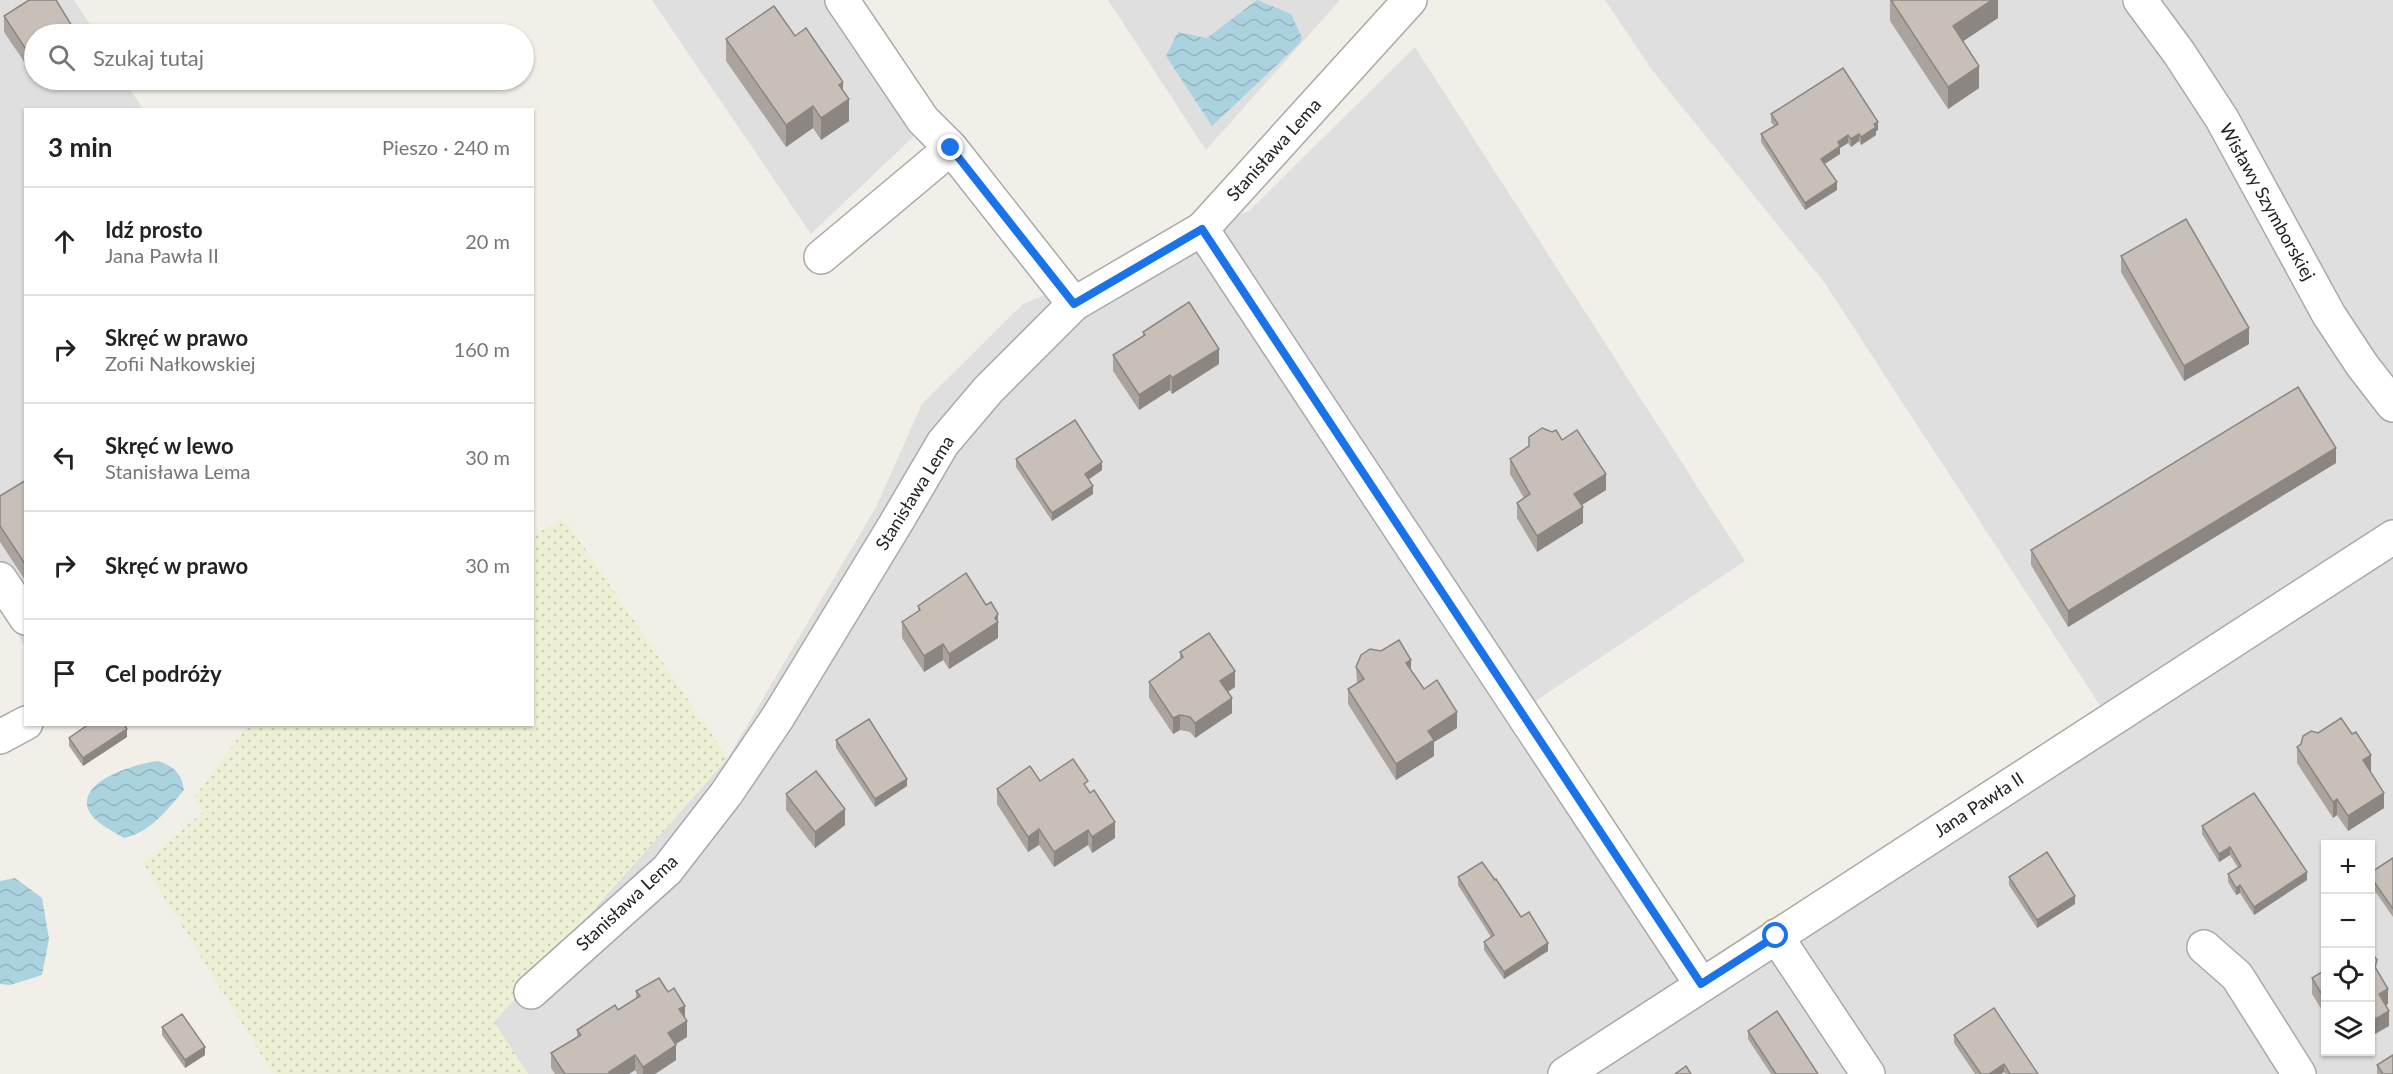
<!DOCTYPE html>
<html lang="pl">
<head>
<meta charset="utf-8">
<style>
	body { margin:0; font-family:Lato,sans-serif; background:#f6f6f6; color:#222 }
	.controls { position:absolute; right:18px; bottom:18px; display:grid; overflow:hidden; border-radius:0px; box-shadow:0 2px 4px #0004 }
	.controls button { width:54px; height:54px; display:grid; place-items:center; padding:0; border:0; border-bottom:2px solid #e0e0e0; background:#fff; color:#222; font:30px sans-serif }
	.stop { position:absolute; width:18px; height:18px; margin:-14px; border:4px solid #1a73e8; border-radius:50%; background:#fff }
	.stop.end { background:#1a73e8; border-color:#fff; box-shadow:0 2px 6px #0008 }
	.list { margin:0; padding:0; list-style:none }
	h2 { display:flex; justify-content:space-between; align-items:center; height:78px; margin:0; padding:0 24px; font-size:26px }
	h2 small { font-size:20px; font-weight:400; color:#767676 }
	.list li { display:grid; grid-template-columns:39px 1fr auto; gap:18px; align-items:center; box-sizing:border-box; height:108px; padding:0 24px; border-top:2px solid #e0e0e0 }
	.list b { display:block; font-size:22px; white-space:nowrap }
	.list p { margin:0; font-size:20px; white-space:nowrap; color:#767676 }
	.list em { font-size:20px; font-style:normal; color:#767676 }
	.icon { flex:none; width:33px; height:33px; fill:none; stroke:currentColor; stroke-width:2; stroke-linecap:round; stroke-linejoin:round }
	.map { position:relative; flex:none; width:2393px; height:1074px; overflow:hidden }
	.search { position:absolute; background:#fff; box-shadow:0 2px 4px #0004; left:24px; top:24px; width:510px; height:66px; display:flex; align-items:center; gap:15px; box-sizing:border-box; padding:0 21px; border-radius:33px; color:#767676; font-size:22px }
	.panel { position:absolute; background:#fff; box-shadow:0 2px 4px #0004; left:24px; top:108px; width:510px; height:618px; border-radius:0px }
	.map>svg:first-child { display:block }
	.residential { fill:#e0dfdf; fill-rule:evenodd }
	.farmland { fill:url(#farmland-dots) }
	.water { fill:url(#water-waves) }
	.lines { fill:none; stroke-linecap:round; stroke-linejoin:round }
	.minor-casing { stroke:#a9a9a9; stroke-width:36 }
	.minor { stroke:#fff; stroke-width:33 }
	.wall { fill:#aba49e }
	.shaded-wall { fill:#8b8681 }
	.building { fill:#c7bfb8; stroke:#8b8681; stroke-width:1.5 }
	.route { stroke:#1a73e8; stroke-width:8 }
	.labels { text-anchor:middle; stroke-width:4.5; stroke-linejoin:round; paint-order:stroke }
	.street-label { font-size:18px; fill:#222; stroke:#fff }
</style>
</head>
<body>
<div class="map">
<svg width="2393" height="1074" viewBox="0 0 2393 1074">
	<defs>
		<pattern id="farmland-dots" width="8" height="8" patternUnits="userSpaceOnUse" patternTransform="scale(1.5)"><rect width="8" height="8" fill="#eef0d5"/><path d="M2 2h.1M6 6h.1" fill="none" stroke="#ccceb7" stroke-width="1.8" stroke-linecap="round"/></pattern>
		<pattern id="water-waves" width="16" height="10" patternUnits="userSpaceOnUse" patternTransform="scale(1.5)"><rect width="16" height="10" fill="#aad3df"/><path d="M0 5q4-4 8 0t8 0" fill="none" stroke="#92b5bf"/></pattern>
	</defs>
	<rect width="100%" height="100%" fill="#f2efe9"/>
	<g class="residential">
		<polygon points="0,0 74,0 96,34 34,34 34,80 124,80 143,109 26,110 25,647 0,605"/>
		<polygon points="652,0 824,0 913,137 811,234"/>
		<polygon points="1108,0 1340,0 1206,150"/>
		<path d="M1605,0H2393V1074H528L494,1022L728,758L876,507L922,404L1023,304L1205,227L1249,211L1415,47L1745,561L1522,710L1700,983L2108,718L1824,282L1652,70ZM2326,844H2370V1052H2326Z"/>
	</g>
	<polygon class="farmland" points="564,518 728,758 494,1022 528,1074 273,1074 143,863 203,812 193,799 248,725 532,724 533,536"/>
	<g class="water">
		<polygon points="1257,0 1291,14 1302,38 1299,44 1212,126 1166,56 1178,32 1207,38"/>
		<path d="M158,761C173,766 182,773 184,790C168,809 150,833 124,838C114,832 96,823 90,813C72,782 137,763 158,761Z"/>
		<polygon points="15,878 42,898 49,939 42,975 10,985 0,984 0,881"/>
	</g>
	<g class="lines">
		<g class="minor-casing">
			<g id="minor">
				<polyline points="842,0 923,120 951,148 1074,304"/>
				<polyline points="2140,0 2179,53 2222,119 2329,315 2362,365 2393,405"/>
				<polyline points="1202,229 1701,984"/>
				<polyline points="821,257 951,148"/>
				<polyline points="0,579 26,618"/>
				<polyline points="0,737 26,723"/>
				<polyline points="1776,936 1868,1074"/>
				<polyline points="2204,947 2237,976 2299,1074"/>
				<polyline points="531,992 667,870 726,794 778,717 896,523 943,443 988,390 1074,304 1202,229 1410,0"/>
				<polyline points="1565,1074 2393,537"/>
			</g>
		</g>
		<use href="#minor" class="minor"/>
	</g>
	<g class="wall">
		<polygon points="1890,0 1998,0 1998,18 1963,41 1979,88 1948,109 1890,21"/>
		<polygon points="4,16 72,34 29,69 4,32"/>
		<polygon points="795,36 843,91 849,121 821,140 813,128 786,147 726,61 726,39"/>
		<polygon points="1771,114 1878,130 1876,131 1876,135 1861,145 1859,141 1851,147 1848,143 1840,148 1840,154 1825,164 1837,190 1805,210 1761,142 1761,134 1774,126 1771,122"/>
		<polygon points="2121,256 2249,344 2184,381 2121,272"/>
		<polygon points="1143,332 1219,364 1172,394 1170,390 1139,410 1113,371 1113,355 1143,337"/>
		<polygon points="1562,440 1606,490 1581,505 1583,523 1537,552 1517,518 1517,503 1524,498 1510,474 1510,459 1529,446"/>
		<polygon points="1016,459 1102,470 1089,479 1093,494 1052,521 1016,467"/>
		<polygon points="2336,463 2068,627 2031,565 2031,550"/>
		<polygon points="26,480 26,579 25,580 0,542 0,496"/>
		<polygon points="986,605 998,614 998,638 949,669 943,660 924,672 902,638 902,622 918,612 918,606"/>
		<polygon points="1180,652 1235,687 1228,692 1232,713 1195,738 1190,732 1180,730 1173,734 1149,698 1149,682 1180,659"/>
		<polygon points="1356,667 1411,670 1424,689 1457,728 1434,742 1434,756 1396,780 1348,704 1348,689 1357,684"/>
		<polygon points="127,737 83,766 69,746 69,738"/>
		<polygon points="836,740 907,786 875,807 836,748"/>
		<polygon points="2297,747 2371,771 2370,771 2384,808 2348,831 2337,815 2333,818 2297,763"/>
		<polygon points="1040,781 1088,790 1115,838 1092,853 1088,845 1054,867 1039,845 1028,852 997,804 997,789"/>
		<polygon points="786,794 845,825 815,848 786,810"/>
		<polygon points="2202,826 2307,880 2254,915 2240,893 2236,895 2228,882 2228,874 2238,868 2230,855 2219,862 2202,834"/>
		<polygon points="2393,858 2393,917 2370,884 2370,873"/>
		<polygon points="1458,877 1521,917 1548,951 1504,979 1484,950 1484,942 1491,937 1458,885"/>
		<polygon points="2009,877 2075,904 2037,928 2009,885"/>
		<polygon points="2325,970 2325,1015 2312,994 2312,978"/>
		<polygon points="636,991 685,1018 687,1037 675,1044 676,1060 655,1074 637,1074 635,1070 629,1074 555,1074 551,1068 551,1053 577,1037 577,1030 618,1010 636,998"/>
		<polygon points="162,1027 205,1055 185,1068 162,1035"/>
		<polygon points="1748,1031 1818,1074 1771,1074 1748,1039"/>
		<polygon points="1954,1035 2038,1074 2005,1074 2004,1072 2001,1074 1975,1074 1954,1043"/>
		<polygon points="2377,1065 2393,1074 2377,1074"/>
	</g>
	<g class="shaded-wall">
		<polygon points="1992,0 1998,0 1998,18 1953,48 1953,26"/>
		<polygon points="72,26 72,34 59,34"/>
		<polygon points="34,50 34,66 29,69 29,54"/>
		<polygon points="1979,66 1979,88 1948,109 1948,87"/>
		<polygon points="843,82 843,102 849,99 849,121 821,140 821,118 839,85"/>
		<polygon points="813,106 813,128 786,147 786,125"/>
		<polygon points="1878,122 1878,130 1876,131 1876,135 1861,145 1861,137 1874,124"/>
		<polygon points="1859,134 1859,141 1851,147 1851,139"/>
		<polygon points="1848,135 1848,143 1840,148 1840,154 1821,166 1821,159 1838,142"/>
		<polygon points="1837,182 1837,190 1805,210 1805,203"/>
		<polygon points="2249,328 2249,344 2184,381 2184,366"/>
		<polygon points="1219,349 1219,364 1172,394 1172,378"/>
		<polygon points="1170,375 1170,390 1139,410 1139,395"/>
		<polygon points="2336,448 2336,463 2068,627 2068,611"/>
		<polygon points="1102,462 1102,470 1085,482 1085,474"/>
		<polygon points="1606,474 1606,490 1574,510 1574,494"/>
		<polygon points="1093,486 1093,494 1052,521 1052,513"/>
		<polygon points="1583,507 1583,523 1537,552 1537,536"/>
		<polygon points="25,564 26,564 26,579 25,580"/>
		<polygon points="998,614 998,638 949,669 949,654 995,618"/>
		<polygon points="943,644 943,660 924,672 924,656"/>
		<polygon points="1411,660 1411,675 1406,663"/>
		<polygon points="1235,671 1235,687 1220,697 1220,681"/>
		<polygon points="1232,698 1232,713 1195,738 1195,723"/>
		<polygon points="1457,712 1457,728 1434,742 1434,756 1396,780 1396,764 1428,731"/>
		<polygon points="1180,715 1180,730 1173,734 1173,718"/>
		<polygon points="127,729 127,737 83,766 83,758"/>
		<polygon points="2371,755 2371,771 2363,776 2363,760"/>
		<polygon points="907,779 907,786 875,807 875,799"/>
		<polygon points="2384,793 2384,808 2348,831 2348,816"/>
		<polygon points="2337,799 2337,815 2333,818 2333,802"/>
		<polygon points="845,809 845,825 815,848 815,832"/>
		<polygon points="1115,822 1115,838 1092,853 1092,837"/>
		<polygon points="1039,829 1039,845 1028,852 1028,837"/>
		<polygon points="1088,830 1088,845 1054,867 1054,852"/>
		<polygon points="2230,847 2230,855 2219,862 2219,854"/>
		<polygon points="2307,872 2307,880 2254,915 2254,907"/>
		<polygon points="2240,885 2240,893 2236,895 2236,888"/>
		<polygon points="2075,896 2075,904 2037,928 2037,920"/>
		<polygon points="1548,943 1548,951 1504,979 1504,972"/>
		<polygon points="2388,989 2388,1004 2379,1009 2379,994"/>
		<polygon points="685,1006 685,1021 679,1009"/>
		<polygon points="2389,1011 2389,1026 2370,1037 2370,1022"/>
		<polygon points="687,1021 687,1037 668,1049 668,1033"/>
		<polygon points="676,1045 676,1060 655,1074 643,1074 643,1067"/>
		<polygon points="205,1047 205,1055 185,1068 185,1060"/>
		<polygon points="635,1055 635,1070 629,1074 609,1074 609,1072"/>
		<polygon points="2004,1064 2004,1072 2001,1074 1989,1074"/>
	</g>
	<g class="building">
		<polygon points="29,0 56,0 72,26 59,34 34,34 34,50 29,54 4,16"/>
		<polygon points="1891,0 1992,0 1953,26 1979,66 1948,87"/>
		<polygon points="774,6 795,36 806,28 843,82 839,85 849,99 821,118 813,106 786,125 726,39"/>
		<polygon points="1843,68 1878,122 1874,124 1876,127 1861,137 1859,134 1851,139 1848,135 1838,142 1840,146 1821,159 1837,182 1805,203 1761,134 1778,124 1771,114"/>
		<polygon points="2186,219 2249,328 2184,366 2121,256"/>
		<polygon points="1189,302 1219,349 1172,378 1170,375 1139,395 1113,355 1145,335 1143,332"/>
		<polygon points="2298,387 2336,448 2068,611 2031,550"/>
		<polygon points="1075,420 1102,462 1085,474 1093,486 1052,513 1016,459"/>
		<polygon points="1542,428 1552,432 1556,430 1562,440 1577,430 1606,474 1574,494 1583,507 1537,536 1517,503 1530,494 1510,459 1529,446 1529,437"/>
		<polygon points="26,480 26,564 25,564 0,526 0,496"/>
		<polygon points="966,573 986,605 991,602 998,614 995,618 998,622 949,654 943,644 924,656 902,622 920,610 918,606"/>
		<polygon points="1209,633 1235,671 1220,681 1232,698 1195,723 1190,717 1180,715 1173,718 1149,682 1183,657 1180,652"/>
		<polygon points="1399,640 1411,660 1406,663 1424,689 1437,680 1457,712 1428,731 1434,740 1396,764 1348,689 1364,679 1356,667 1361,655 1370,649 1381,651"/>
		<polygon points="2341,718 2352,734 2356,732 2371,755 2363,760 2384,793 2348,816 2337,799 2333,802 2297,747 2301,744 2303,736 2311,731 2318,733"/>
		<polygon points="869,719 907,779 875,799 836,740"/>
		<polygon points="89,724 124,724 127,729 83,758 69,738"/>
		<polygon points="1073,759 1088,781 1084,784 1090,793 1094,790 1115,822 1092,837 1088,830 1054,852 1039,829 1028,837 997,789 1030,766 1040,781"/>
		<polygon points="816,771 845,809 815,832 786,794"/>
		<polygon points="2254,793 2307,872 2254,907 2240,885 2236,888 2228,874 2241,866 2230,847 2219,854 2202,826"/>
		<polygon points="2047,852 2075,896 2037,920 2009,877"/>
		<polygon points="2393,858 2393,909 2370,876 2370,873"/>
		<polygon points="1482,862 1495,880 1496,879 1521,917 1529,912 1548,943 1504,972 1484,942 1494,935 1458,877"/>
		<polygon points="2370,953 2372,953 2377,960 2375,967 2388,989 2379,994 2389,1011 2370,1022"/>
		<polygon points="2325,970 2325,1000 2312,978"/>
		<polygon points="659,978 668,992 674,988 685,1006 679,1009 687,1021 668,1033 676,1045 643,1067 635,1055 609,1072 610,1074 565,1074 551,1053 581,1035 577,1030 615,1005 618,1010 640,996 636,991"/>
		<polygon points="1994,1008 2038,1074 2010,1074 2004,1064 1989,1074 1981,1074 1954,1035"/>
		<polygon points="1777,1011 1818,1074 1776,1074 1748,1031"/>
		<polygon points="182,1014 205,1047 185,1060 162,1027"/>
		<polygon points="2393,1055 2393,1074 2383,1074 2377,1065"/>
		<polygon points="1686,1066 1691,1074 1675,1074"/>
	</g>
	<g class="lines">
		<polyline class="route" points="951,148 1074,304 1202,229 1701,984 1776,936"/>
	</g>
	<g class="labels">
		<g class="street-label">
			<text transform="translate(1274 150) rotate(-48)" y="6">Stanisława Lema</text>
			<text transform="translate(2267 202) rotate(61)" y="6">Wisławy Szymborskiej</text>
			<text transform="translate(915 493) rotate(-58)" y="6">Stanisława Lema</text>
			<text transform="translate(1979 805) rotate(-33)" y="6">Jana Pawła II</text>
			<text transform="translate(627 903) rotate(-43)" y="6">Stanisława Lema</text>
		</g>
	</g>
</svg>
<div class="controls">
<button>+</button>
<button>−</button>
<button><svg class="icon" aria-label="locate" viewBox="0 0 24 24"><circle cx="12" cy="12" r="6"/><path d="M12 2v4M12 18v4M2 12h4M18 12h4"/></svg></button>
<button><svg class="icon" aria-label="layers" viewBox="0 0 24 24"><path d="M12 4l9 5-9 5-9-5zM3 14l9 5 9-5"/></svg></button>
</div>
<div class="stop" style="left:1776px;top:936px"></div>
<div class="stop end" style="left:951px;top:148px"></div>
<div class="search"><svg class="icon" aria-label="search" viewBox="0 0 24 24"><circle cx="10" cy="10" r="6"/><path d="M15 15l6 6"/></svg>Szukaj tutaj</div>
<section class="panel">
<h2>3 min<small>Pieszo · 240 m</small></h2>
<ul class="list">
<li><svg class="icon" aria-label="ahead" viewBox="0 0 24 24"><path d="M12 20V5M6 11l6-6 6 6"/></svg><div><b>Idź prosto</b><p>Jana Pawła II</p></div><em>20 m</em></li>
<li><svg class="icon" aria-label="right" viewBox="0 0 24 24"><path d="M7 20v-9h11M14 6l5 5-5 5"/></svg><div><b>Skręć w prawo</b><p>Zofii Nałkowskiej</p></div><em>160 m</em></li>
<li><svg class="icon" aria-label="left" viewBox="0 0 24 24"><path d="M17 20v-9H6M10 6l-5 5 5 5"/></svg><div><b>Skręć w lewo</b><p>Stanisława Lema</p></div><em>30 m</em></li>
<li><svg class="icon" aria-label="right" viewBox="0 0 24 24"><path d="M7 20v-9h11M14 6l5 5-5 5"/></svg><div><b>Skręć w prawo</b></div><em>30 m</em></li>
<li><svg class="icon" aria-label="arrive" viewBox="0 0 24 24"><path d="M6 21V4h12l-3 4 3 4H6"/></svg><div><b>Cel podróży</b></div></li>
</ul>
</section>
</div>
</body>
</html>
